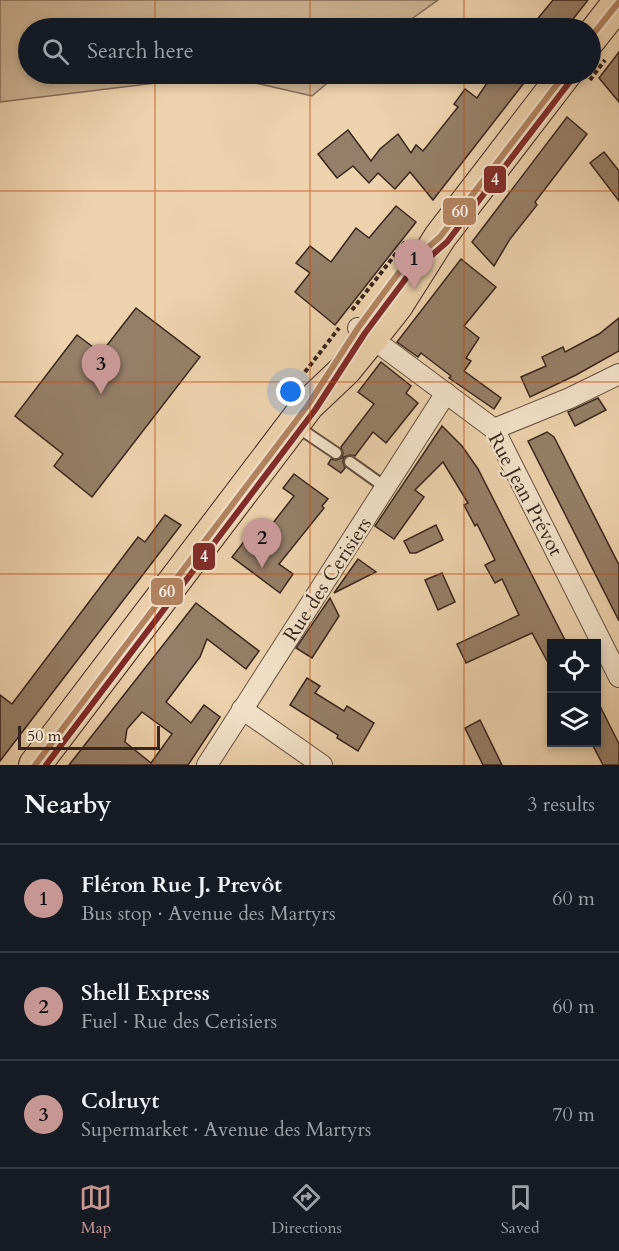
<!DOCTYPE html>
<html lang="en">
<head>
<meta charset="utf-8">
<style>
	body { margin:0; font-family:Cardo,serif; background:#20242c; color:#f1f3f6 }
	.controls { position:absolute; right:18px; bottom:18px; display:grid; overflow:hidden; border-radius:0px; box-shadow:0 3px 9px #0003 }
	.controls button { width:54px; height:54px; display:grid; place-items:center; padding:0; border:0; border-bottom:2px solid #363941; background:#171b24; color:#f1f3f6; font:30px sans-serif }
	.scale { position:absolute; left:18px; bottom:15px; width:142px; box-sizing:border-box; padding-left:6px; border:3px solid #38251d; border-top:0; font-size:16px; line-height:21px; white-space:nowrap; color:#38251d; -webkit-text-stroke:4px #f3e2ca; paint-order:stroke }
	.you { position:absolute; left:291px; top:392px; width:21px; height:21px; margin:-15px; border:4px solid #fff; border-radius:50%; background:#1a73e8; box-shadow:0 0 0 9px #1a73e833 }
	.badge { display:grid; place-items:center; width:39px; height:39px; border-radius:50%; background:#c59692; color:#111; font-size:20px; font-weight:700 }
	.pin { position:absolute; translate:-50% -50px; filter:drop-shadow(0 2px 3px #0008) }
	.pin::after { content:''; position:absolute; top:32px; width:21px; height:18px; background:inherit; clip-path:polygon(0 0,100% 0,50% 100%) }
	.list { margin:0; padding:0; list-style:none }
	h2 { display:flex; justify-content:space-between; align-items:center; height:78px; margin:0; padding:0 24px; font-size:26px }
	h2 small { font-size:20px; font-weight:400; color:#9ea1a6 }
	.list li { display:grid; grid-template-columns:39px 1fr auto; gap:18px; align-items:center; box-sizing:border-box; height:108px; padding:0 24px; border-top:2px solid #363941 }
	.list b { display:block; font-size:22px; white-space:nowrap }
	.list p { margin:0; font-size:20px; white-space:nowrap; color:#9ea1a6 }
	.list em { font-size:20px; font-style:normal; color:#9ea1a6 }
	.icon { flex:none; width:33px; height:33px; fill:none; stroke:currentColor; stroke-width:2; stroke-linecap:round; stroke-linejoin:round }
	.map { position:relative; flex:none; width:619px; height:765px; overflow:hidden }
	.search { position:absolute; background:#171b24; box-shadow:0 3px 9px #0003; left:18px; right:18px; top:18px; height:66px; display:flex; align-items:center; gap:15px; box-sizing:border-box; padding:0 21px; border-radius:33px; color:#9ea1a6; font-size:22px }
	.sheet { height:402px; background:#171b24 }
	nav { display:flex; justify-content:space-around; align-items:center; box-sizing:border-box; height:84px; border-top:2px solid #363941; background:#171b24; font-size:16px; color:#9ea1a6 }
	nav a { display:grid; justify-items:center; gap:3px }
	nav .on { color:#c59692 }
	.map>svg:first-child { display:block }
	.green { fill:#cdb595; stroke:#826d59; stroke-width:1.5 }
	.building { fill:#967f68; stroke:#38251d; stroke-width:1.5; fill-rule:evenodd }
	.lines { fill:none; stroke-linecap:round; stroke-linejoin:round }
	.service-casing { stroke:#655041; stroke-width:14 }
	.minor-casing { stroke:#655041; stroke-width:22 }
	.primary-casing { stroke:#38251d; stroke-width:34 }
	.path { stroke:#38251d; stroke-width:4; stroke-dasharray:4.5 3; stroke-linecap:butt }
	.service { stroke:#f3e2ca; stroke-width:10 }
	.minor { stroke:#f3e2ca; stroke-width:20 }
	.primary { stroke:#ecd2ad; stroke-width:32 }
	.bus-1-casing { stroke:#f3e2ca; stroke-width:10 }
	.bus-2-casing { stroke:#f3e2ca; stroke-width:10 }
	.bus-1 { stroke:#b38461; stroke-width:6 }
	.bus-2 { stroke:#812b29; stroke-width:6 }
	.grid { fill:none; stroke:#c54f0f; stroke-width:1.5; stroke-opacity:0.55 }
	.labels { text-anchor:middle; stroke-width:5; stroke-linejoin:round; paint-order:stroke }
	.street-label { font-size:20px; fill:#38251d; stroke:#f3e2ca }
	.line-badge { stroke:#f3e2ca; stroke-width:2 }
	.badge-label { font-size:16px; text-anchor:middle; font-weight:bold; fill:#fff }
</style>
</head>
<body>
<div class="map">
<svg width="619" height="765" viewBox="0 0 619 765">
	<rect width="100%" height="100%" fill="#ecd2ad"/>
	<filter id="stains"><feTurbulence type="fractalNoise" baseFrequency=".00333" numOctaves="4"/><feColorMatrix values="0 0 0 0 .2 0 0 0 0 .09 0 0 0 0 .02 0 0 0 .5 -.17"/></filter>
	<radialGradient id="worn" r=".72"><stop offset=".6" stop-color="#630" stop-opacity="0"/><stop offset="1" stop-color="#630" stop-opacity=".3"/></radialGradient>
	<polygon class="green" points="0,0 438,0 399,28 28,28 28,74 338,74 312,96 221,75 0,102"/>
	<g class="building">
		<polygon points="553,0 588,0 566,28 530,28"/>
		<polygon points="619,52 619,102 599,78"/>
		<polygon points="493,74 531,74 433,200 410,172 395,189 378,173 369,183 353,166 337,178 318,154 348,130 371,161 380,149 398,134 411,153 416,145 423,151 458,107 454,104 465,89 477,98"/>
		<polygon points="567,117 587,134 535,202 537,205 510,239 494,266 472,242"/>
		<polygon points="604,152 619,171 619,201 590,163"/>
		<polygon points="396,206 416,222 335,325 295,292 310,273 296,263 310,246 331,262 356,228 369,238"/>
		<polygon points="461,259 496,287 464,326 479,338 466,358 471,361 464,371 501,398 494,409 449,378 451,376 421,353 418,357 397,342"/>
		<polygon points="136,308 200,357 92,497 54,466 63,454 15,416 77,335 101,353"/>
		<polygon points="619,318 619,351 576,375 530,397 521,377 546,366 542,357 563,347 565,352 599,334"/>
		<polygon points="381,362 411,386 406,393 418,403 386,443 373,432 355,456 350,455 344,457 343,462 345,468 341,473 328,464 331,459 336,460 342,458 343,453 341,447 374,404 358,392"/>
		<polygon points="598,398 606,410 575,426 568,412"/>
		<polygon points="442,426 462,446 478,469 567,644 552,644 552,670 532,633 466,663 457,644 519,615 502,579 495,583 485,565 495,560 477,524 475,526 464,505 468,503 443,462 415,490 424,497 394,539 375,526"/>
		<polygon points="547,432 554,437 619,565 619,621 528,441"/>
		<polygon points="294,474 328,499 322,506 324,508 279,564 293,574 280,593 232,557 246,539 255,546 294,496 283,488"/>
		<polygon points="165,515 181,525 0,761 0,695 12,704 138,537 145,542"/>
		<polygon points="436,525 443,540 416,553 410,553 404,541"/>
		<polygon points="358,559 376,572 334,593"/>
		<polygon points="442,573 455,602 438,610 425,580"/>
		<polygon points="330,598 339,616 312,658 296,648"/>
		<path d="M196,603L259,651L246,669L207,639L200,657L166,702L191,723L204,705L220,717L188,765H69ZM142,712L172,734L151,763L125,742L127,729Z"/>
		<polygon points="307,678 320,686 315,693 344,711 347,706 374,723 358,751 337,738 338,735 290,705"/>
		<polygon points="597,700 619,744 619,765 603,765 591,742 597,742"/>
		<polygon points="480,720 502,765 483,765 465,728"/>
	</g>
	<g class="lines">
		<g class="service-casing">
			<g id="service">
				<polyline points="296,426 336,453"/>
				<polyline points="350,462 385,487"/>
			</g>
		</g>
		<g class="minor-casing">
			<g id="minor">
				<polyline points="358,328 494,429 619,677"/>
				<polyline points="494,429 570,398 619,374"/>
				<polyline points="242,709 322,765"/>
				<polyline points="207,765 446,393"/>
			</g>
		</g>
		<g class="primary-casing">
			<g id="primary">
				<polyline points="590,39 619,2"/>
				<polyline points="35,765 308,405 345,370 371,338 397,305 440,237 565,74"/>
			</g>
		</g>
		<g class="path">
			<polyline points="590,80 605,60"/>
			<polyline points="352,310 405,242"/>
			<polyline points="305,372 339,328"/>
		</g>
		<use href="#service" class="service"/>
		<use href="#minor" class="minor"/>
		<use href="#primary" class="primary"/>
		<g class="bus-1-casing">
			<g id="bus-1">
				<polyline points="590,38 619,2"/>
				<polyline points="35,765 308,405 358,328 400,271 440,237 565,74"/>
			</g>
		</g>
		<g class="bus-2-casing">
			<polyline id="bus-2" points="46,765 315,410 365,333 407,277 447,242 572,79"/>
		</g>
		<use href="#bus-1" class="bus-1"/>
		<use href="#bus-2" class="bus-2"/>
	</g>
	<path class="grid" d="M155,0V28M310,0V28M464,0V28M155,74V765M310,74V765M464,74V765M0,191H619M0,382H619M0,574H619"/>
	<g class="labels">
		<g class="street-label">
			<text transform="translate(526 494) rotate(62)" y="7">Rue Jean Prévot</text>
			<text transform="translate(327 579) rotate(-57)" y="7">Rue des Cerisiers</text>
		</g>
	</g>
	<g class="line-badge">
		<rect x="483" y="165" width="24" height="29" rx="6" fill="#812b29"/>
		<rect x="442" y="197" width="35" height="29" rx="6" fill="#b38461"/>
		<rect x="192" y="542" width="24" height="29" rx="6" fill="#812b29"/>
		<rect x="150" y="577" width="34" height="29" rx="6" fill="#b38461"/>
	</g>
	<g class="badge-label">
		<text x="495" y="185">4</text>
		<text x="460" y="217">60</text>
		<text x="204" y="562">4</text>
		<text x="167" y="597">60</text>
	</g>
	<rect width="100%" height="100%" filter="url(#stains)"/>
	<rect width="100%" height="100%" fill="url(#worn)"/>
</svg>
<div class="controls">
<button><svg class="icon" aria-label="locate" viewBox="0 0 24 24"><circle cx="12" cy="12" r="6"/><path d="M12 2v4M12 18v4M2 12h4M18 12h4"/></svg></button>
<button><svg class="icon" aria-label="layers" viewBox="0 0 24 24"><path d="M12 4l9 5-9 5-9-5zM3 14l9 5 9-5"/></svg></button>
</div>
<div class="scale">50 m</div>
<div class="you"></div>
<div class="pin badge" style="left:414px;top:289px">1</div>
<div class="pin badge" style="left:262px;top:568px">2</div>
<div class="pin badge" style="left:101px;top:394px">3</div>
<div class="search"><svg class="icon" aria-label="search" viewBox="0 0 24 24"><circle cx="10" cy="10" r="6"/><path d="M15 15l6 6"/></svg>Search here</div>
</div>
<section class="sheet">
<h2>Nearby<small>3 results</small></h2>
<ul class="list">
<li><span class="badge">1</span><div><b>Fléron Rue J. Prevôt</b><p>Bus stop · Avenue des Martyrs</p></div><em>60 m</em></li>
<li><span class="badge">2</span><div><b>Shell Express</b><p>Fuel · Rue des Cerisiers</p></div><em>60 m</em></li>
<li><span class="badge">3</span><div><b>Colruyt</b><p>Supermarket · Avenue des Martyrs</p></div><em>70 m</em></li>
</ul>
</section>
<nav>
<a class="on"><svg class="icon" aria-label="map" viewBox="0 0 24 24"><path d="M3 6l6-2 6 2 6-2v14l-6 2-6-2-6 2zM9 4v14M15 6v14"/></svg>Map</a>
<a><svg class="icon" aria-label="directions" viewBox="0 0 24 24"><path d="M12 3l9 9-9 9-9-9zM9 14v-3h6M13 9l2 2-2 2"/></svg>Directions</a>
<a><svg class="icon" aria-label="saved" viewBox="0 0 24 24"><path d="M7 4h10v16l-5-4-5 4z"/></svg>Saved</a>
</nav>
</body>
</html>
